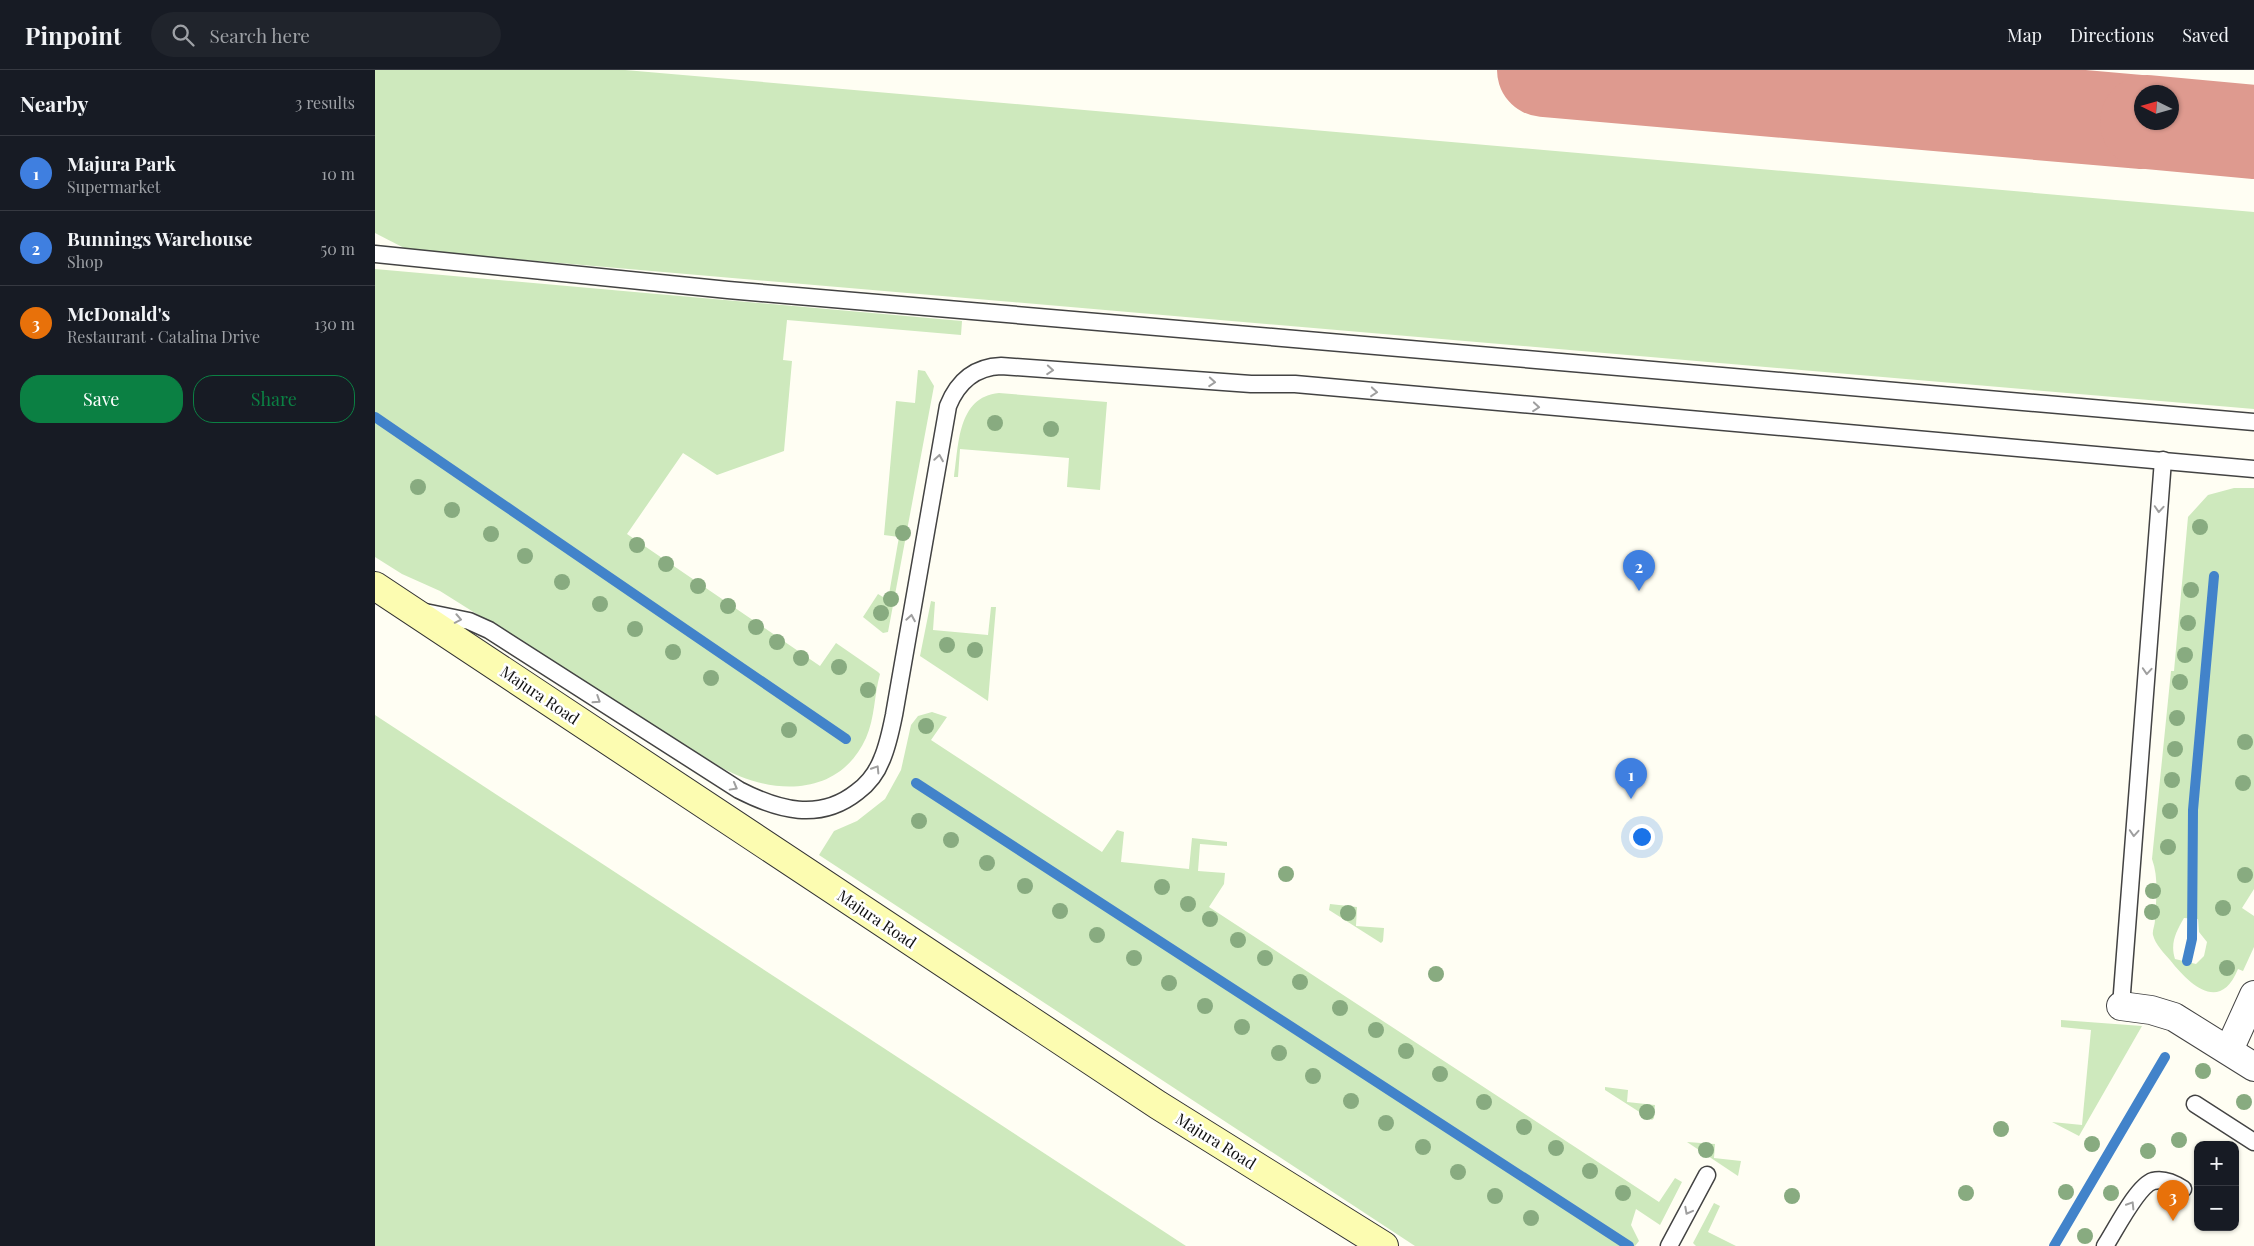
<!DOCTYPE html>
<html lang="en">
<head>
<meta charset="utf-8">
<style>
	body { margin:0; font-family:"Playfair Display",serif; background:#20242c; color:#f1f3f6 }
	.controls { position:absolute; right:15px; bottom:15px; display:grid; overflow:hidden; border-radius:10px; box-shadow:0 1px 4px #0004 }
	.controls button { width:45px; height:45px; display:grid; place-items:center; padding:0; border:0; border-bottom:1px solid #363941; background:#171b24; color:#f1f3f6; font:25px sans-serif }
	.compass { position:absolute; left:1759px; top:15px; width:45px; height:45px; border-radius:50%; background:#171b24; box-shadow:0 1px 4px #0004; rotate:275deg }
	.you { position:absolute; left:1266px; top:766px; width:18px; height:18px; margin:-12px; border:4px solid #fff; border-radius:50%; background:#1a73e8; box-shadow:0 0 0 8px #1a73e833 }
	.badge { display:grid; place-items:center; width:32px; height:32px; border-radius:50%; background:#0b8043; color:#fff; font-size:16px; font-weight:700 }
	.pin { position:absolute; translate:-50% -41px; filter:drop-shadow(0 1px 2px #0008) }
	.pin::after { content:''; position:absolute; top:26px; width:18px; height:15px; background:inherit; clip-path:polygon(0 0,100% 0,50% 100%) }
	.list { margin:0; padding:0; list-style:none }
	h2 { display:flex; justify-content:space-between; align-items:center; height:65px; margin:0; padding:0 20px; font-size:21px }
	h2 small { font-size:16px; font-weight:400; color:#9ea1a6 }
	.list li { display:grid; grid-template-columns:32px 1fr auto; gap:15px; align-items:center; box-sizing:border-box; height:75px; padding:0 20px; border-top:1px solid #363941 }
	.list b { display:block; font-size:19px; white-space:nowrap }
	.list p { margin:0; font-size:16px; white-space:nowrap; color:#9ea1a6 }
	.list em { font-size:16px; font-style:normal; color:#9ea1a6 }
	.actions { display:flex; gap:10px; padding:15px 20px }
	.actions a { flex:1; padding:11px 0; border:1px solid #0b8043; border-radius:20px; text-align:center; font-size:18px; color:#0b8043 }
	.actions .main { background:#0b8043; color:#fff }
	.icon { flex:none; width:28px; height:28px; fill:none; stroke:currentColor; stroke-width:2; stroke-linecap:round; stroke-linejoin:round }
	.map { position:relative; flex:none; width:1879px; height:1176px; overflow:hidden }
	header { display:flex; align-items:center; gap:30px; box-sizing:border-box; height:70px; padding:0 25px; background:#171b24; border-bottom:1px solid #363941 }
	header strong { font-size:24px }
	nav { display:flex; gap:28px; margin-inline-start:auto; font-size:18px }
	.search { width:350px; height:45px; background:#20242c; display:flex; align-items:center; gap:12px; box-sizing:border-box; padding:0 18px; border-radius:28px; color:#9ea1a6; font-size:19px }
	main { display:flex }
	aside { flex:1; background:#171b24 }
	.map>svg:first-child { display:block }
	.green { fill:#cee9bd; fill-rule:evenodd }
	.lines { fill:none; stroke-linecap:round; stroke-linejoin:round }
	.stream { stroke:#4283ca; stroke-width:10 }
	.taxiway { stroke:#de9a8f; stroke-width:94 }
	.lane-casing { stroke:#434343; stroke-width:19 }
	.street-casing { stroke:#434343; stroke-width:30 }
	.secondary-casing { stroke:#323232; stroke-width:30 }
	.lane { stroke:#fff; stroke-width:16 }
	.street { stroke:#fff; stroke-width:28 }
	.secondary { stroke:#fcfcb1; stroke-width:28 }
	.tree { fill:#88ab80 }
	.oneway { stroke:#9f9f9f }
	.labels { text-anchor:middle; stroke-width:5; stroke-linejoin:round; paint-order:stroke }
	.street-label { font-size:16px; fill:#101010; stroke:#fff }
</style>
</head>
<body>
<header>
<strong>Pinpoint</strong>
<div class="search"><svg class="icon" aria-label="search" viewBox="0 0 24 24"><circle cx="10" cy="10" r="6"/><path d="M15 15l6 6"/></svg>Search here</div>
<nav><a>Map</a><a>Directions</a><a>Saved</a></nav>
</header>
<main>
<aside>
<h2>Nearby<small>3 results</small></h2>
<ul class="list">
<li><span class="badge" style="background:#3f7fe0">1</span><div><b>Majura Park</b><p>Supermarket</p></div><em>10 m</em></li>
<li><span class="badge" style="background:#3f7fe0">2</span><div><b>Bunnings Warehouse</b><p>Shop</p></div><em>50 m</em></li>
<li><span class="badge" style="background:#e8710a">3</span><div><b>McDonald's</b><p>Restaurant · Catalina Drive</p></div><em>130 m</em></li>
</ul>
<div class="actions"><a class="main">Save</a><a>Share</a></div>
</aside>
<div class="map">
<svg width="1879" height="1176" viewBox="0 0 1879 1176">
	<rect width="100%" height="100%" fill="#fffef3"/>
	<g class="green">
		<polygon points="0,0 250,0 1879,142 1879,339 33,180 0,163"/>
		<path d="M0,199L587,251L586,265L412,250L408,290L417,291L409,381L342,405L308,383L252,464L445,596L461,573L503,602L505,604C499,625 500,648 491,668C463,730 392,725 342,695L65,521L27,504L0,487Z"/>
		<polygon points="543,300 550,301 559,316 513,562 508,563 488,547 503,524 513,530 524,467 509,465 521,331 540,333"/>
		<path d="M624,323L732,332L725,420L692,417L694,388L585,379L583,407H579C584,375 582,327 624,323Z"/>
		<path d="M1859,418H1879V819L1867,838L1879,846V877L1868,901L1863,899C1845,944 1814,914 1795,890C1789,883 1780,874 1778,865C1777,861 1780,855 1780,850C1781,830 1784,808 1777,789L1796,601H1799L1813,447L1833,425ZM1809,848L1823,849L1824,862L1832,872L1829,886L1821,894L1800,889C1795,873 1801,862 1809,848Z"/>
		<polygon points="556,531 560,532 558,560 613,565 616,537 621,537 613,631 545,586"/>
		<polygon points="557,642 572,647 556,670 727,782 742,760 749,762 746,792 814,799 817,768 852,772 852,776 825,774 823,801 850,803 849,814 834,837 1284,1132 1300,1108 1307,1112 1285,1155 1261,1139 1256,1155 1264,1171 1260,1176 1040,1176 444,785 459,761 482,751 510,729 526,700 536,655 543,646"/>
		<polygon points="0,645 811,1176 0,1176"/>
		<polygon points="955,834 982,837 981,856 1009,858 1008,871 1006,873 954,840"/>
		<polygon points="1686,950 1767,956 1704,1066 1677,1052 1707,1055 1716,960 1686,957"/>
		<polygon points="1230,1017 1253,1020 1252,1032 1280,1035 1279,1048 1277,1050 1230,1020"/>
		<polygon points="1312,1072 1340,1074 1339,1088 1366,1091 1363,1106"/>
		<polygon points="1339,1133 1345,1136 1333,1162 1361,1176 1321,1176 1318,1173"/>
	</g>
	<g class="lines">
		<g class="stream">
			<polyline points="0,347 471,669"/>
			<polyline points="541,713 1254,1176"/>
			<polyline points="1812,891 1817,869 1818,740 1839,506"/>
			<polyline points="1679,1176 1790,987"/>
		</g>
		<g class="taxiway">
			<polyline points="1169,0 1766,52"/>
			<polyline points="1772,52 1879,62"/>
		</g>
		<g class="lane-casing">
			<g id="lane">
				<polyline points="0,184 353,220 1879,352"/>
				<path d="M50,542L94,551L114,560L364,720C403,740 444,752 482,722C493,714 502,702 507,689C513,675 516,660 519,645L573,336C583,311 600,297 626,296L876,314H920L1879,399"/>
				<polyline points="1746,936 1788,390"/>
				<polyline points="1820,1034 1879,1072"/>
				<polyline points="1294,1176 1332,1105"/>
				<path d="M1730,1176C1740,1161 1762,1116 1778,1111C1789,1108 1799,1113 1808,1119"/>
			</g>
		</g>
		<g class="street-casing">
			<g id="street">
				<polyline points="1746,936 1776,940 1799,947 1879,997"/>
				<polyline points="1854,980 1879,925"/>
			</g>
		</g>
		<g class="secondary-casing">
			<polyline id="secondary" points="0,516 783,1035 1009,1176"/>
		</g>
		<use href="#lane" class="lane"/>
		<use href="#street" class="street"/>
		<use href="#secondary" class="secondary"/>
	</g>
	<g class="tree">
		<circle cx="620" cy="353" r="8"/>
		<circle cx="676" cy="359" r="8"/>
		<circle cx="43" cy="417" r="8"/>
		<circle cx="77" cy="440" r="8"/>
		<circle cx="1825" cy="457" r="8"/>
		<circle cx="528" cy="463" r="8"/>
		<circle cx="116" cy="464" r="8"/>
		<circle cx="262" cy="475" r="8"/>
		<circle cx="150" cy="486" r="8"/>
		<circle cx="291" cy="494" r="8"/>
		<circle cx="187" cy="512" r="8"/>
		<circle cx="323" cy="516" r="8"/>
		<circle cx="1816" cy="520" r="8"/>
		<circle cx="516" cy="529" r="8"/>
		<circle cx="225" cy="534" r="8"/>
		<circle cx="353" cy="536" r="8"/>
		<circle cx="506" cy="543" r="8"/>
		<circle cx="1813" cy="553" r="8"/>
		<circle cx="381" cy="557" r="8"/>
		<circle cx="260" cy="559" r="8"/>
		<circle cx="402" cy="572" r="8"/>
		<circle cx="572" cy="575" r="8"/>
		<circle cx="600" cy="580" r="8"/>
		<circle cx="298" cy="582" r="8"/>
		<circle cx="1810" cy="585" r="8"/>
		<circle cx="426" cy="588" r="8"/>
		<circle cx="464" cy="597" r="8"/>
		<circle cx="336" cy="608" r="8"/>
		<circle cx="1805" cy="612" r="8"/>
		<circle cx="493" cy="620" r="8"/>
		<circle cx="1802" cy="648" r="8"/>
		<circle cx="551" cy="656" r="8"/>
		<circle cx="414" cy="660" r="8"/>
		<circle cx="1870" cy="672" r="8"/>
		<circle cx="1800" cy="679" r="8"/>
		<circle cx="1797" cy="710" r="8"/>
		<circle cx="1868" cy="713" r="8"/>
		<circle cx="1795" cy="741" r="8"/>
		<circle cx="544" cy="751" r="8"/>
		<circle cx="576" cy="770" r="8"/>
		<circle cx="1793" cy="777" r="8"/>
		<circle cx="612" cy="793" r="8"/>
		<circle cx="911" cy="804" r="8"/>
		<circle cx="1870" cy="805" r="8"/>
		<circle cx="650" cy="816" r="8"/>
		<circle cx="787" cy="817" r="8"/>
		<circle cx="1778" cy="821" r="8"/>
		<circle cx="813" cy="834" r="8"/>
		<circle cx="1848" cy="838" r="8"/>
		<circle cx="685" cy="841" r="8"/>
		<circle cx="1777" cy="842" r="8"/>
		<circle cx="973" cy="843" r="8"/>
		<circle cx="835" cy="849" r="8"/>
		<circle cx="722" cy="865" r="8"/>
		<circle cx="863" cy="870" r="8"/>
		<circle cx="759" cy="888" r="8"/>
		<circle cx="890" cy="888" r="8"/>
		<circle cx="1852" cy="898" r="8"/>
		<circle cx="1061" cy="904" r="8"/>
		<circle cx="925" cy="912" r="8"/>
		<circle cx="794" cy="913" r="8"/>
		<circle cx="830" cy="936" r="8"/>
		<circle cx="965" cy="938" r="8"/>
		<circle cx="867" cy="957" r="8"/>
		<circle cx="1001" cy="960" r="8"/>
		<circle cx="1031" cy="981" r="8"/>
		<circle cx="904" cy="983" r="8"/>
		<circle cx="1828" cy="1001" r="8"/>
		<circle cx="1065" cy="1004" r="8"/>
		<circle cx="938" cy="1006" r="8"/>
		<circle cx="976" cy="1031" r="8"/>
		<circle cx="1109" cy="1032" r="8"/>
		<circle cx="1869" cy="1032" r="8"/>
		<circle cx="1272" cy="1042" r="8"/>
		<circle cx="1011" cy="1053" r="8"/>
		<circle cx="1149" cy="1057" r="8"/>
		<circle cx="1626" cy="1059" r="8"/>
		<circle cx="1804" cy="1070" r="8"/>
		<circle cx="1717" cy="1074" r="8"/>
		<circle cx="1048" cy="1077" r="8"/>
		<circle cx="1181" cy="1078" r="8"/>
		<circle cx="1331" cy="1080" r="8"/>
		<circle cx="1773" cy="1081" r="8"/>
		<circle cx="1215" cy="1101" r="8"/>
		<circle cx="1083" cy="1102" r="8"/>
		<circle cx="1691" cy="1122" r="8"/>
		<circle cx="1248" cy="1123" r="8"/>
		<circle cx="1591" cy="1123" r="8"/>
		<circle cx="1736" cy="1123" r="8"/>
		<circle cx="1120" cy="1126" r="8"/>
		<circle cx="1417" cy="1126" r="8"/>
		<circle cx="1156" cy="1148" r="8"/>
		<circle cx="1710" cy="1166" r="8"/>
	</g>
	<defs><path id="oneway-chevron" d="M-2-3.5L2.5 0L-2 3.5" fill="none" stroke-width="1.6" stroke-linecap="round" stroke-linejoin="round" transform="scale(1.25)"/></defs>
	<g class="oneway">
		<use href="#oneway-chevron" transform="translate(675 300) rotate(4)"/>
		<use href="#oneway-chevron" transform="translate(837 312) rotate(4)"/>
		<use href="#oneway-chevron" transform="translate(999 322) rotate(5)"/>
		<use href="#oneway-chevron" transform="translate(1161 337) rotate(5)"/>
		<use href="#oneway-chevron" transform="translate(564 388) rotate(-81)"/>
		<use href="#oneway-chevron" transform="translate(1784 439) rotate(94)"/>
		<use href="#oneway-chevron" transform="translate(536 548) rotate(-80)"/>
		<use href="#oneway-chevron" transform="translate(83 549) rotate(11)"/>
		<use href="#oneway-chevron" transform="translate(1772 601) rotate(94)"/>
		<use href="#oneway-chevron" transform="translate(222 630) rotate(33)"/>
		<use href="#oneway-chevron" transform="translate(501 699) rotate(-58)"/>
		<use href="#oneway-chevron" transform="translate(359 717) rotate(29)"/>
		<use href="#oneway-chevron" transform="translate(1759 763) rotate(94)"/>
		<use href="#oneway-chevron" transform="translate(1756 1135) rotate(-58)"/>
		<use href="#oneway-chevron" transform="translate(1313 1141) rotate(118)"/>
	</g>
	<g class="labels">
		<g class="street-label">
			<text transform="translate(165 625) rotate(34)" y="6">Majura Road</text>
			<text transform="translate(502 849) rotate(34)" y="6">Majura Road</text>
			<text transform="translate(841 1071) rotate(32)" y="6">Majura Road</text>
		</g>
	</g>
</svg>
<div class="controls">
<button>+</button>
<button>−</button>
</div>
<svg class="compass" viewBox="-18 -18 36 36"><path d="M0-13l5 13h-10z" fill="#e53935"/><path d="M0 13l5-13h-10z" fill="#9ea1a6"/></svg>
<div class="you"></div>
<div class="pin badge" style="left:1256px;top:729px;background:#3f7fe0">1</div>
<div class="pin badge" style="left:1264px;top:521px;background:#3f7fe0">2</div>
<div class="pin badge" style="left:1798px;top:1151px;background:#e8710a">3</div>
</div>
</main>
</body>
</html>
